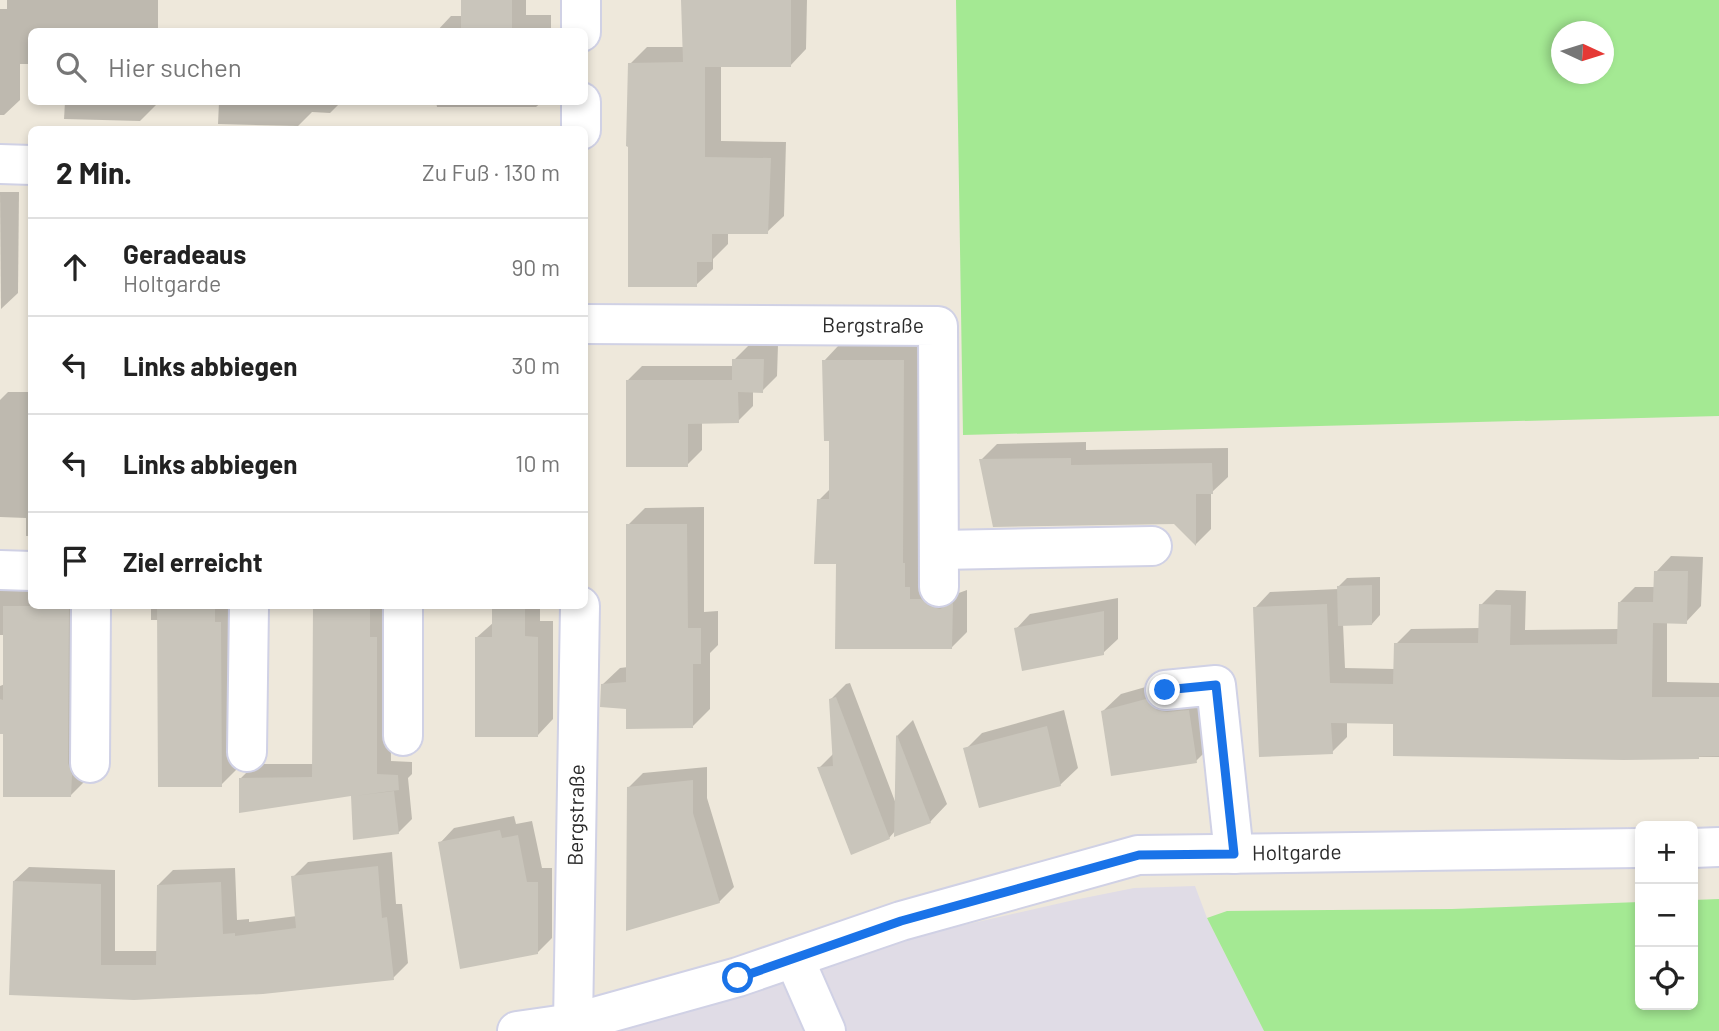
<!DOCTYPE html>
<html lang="de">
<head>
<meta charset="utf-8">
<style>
	body { margin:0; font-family:Barlow,sans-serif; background:#f2f2f2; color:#222 }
	.controls { position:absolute; right:21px; bottom:21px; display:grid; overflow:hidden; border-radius:10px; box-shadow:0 4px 10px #0003 }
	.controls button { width:63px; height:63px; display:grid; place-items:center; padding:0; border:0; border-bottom:2px solid #e0e0e0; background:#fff; color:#222; font:35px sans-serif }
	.compass { position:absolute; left:1551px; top:21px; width:63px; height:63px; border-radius:50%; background:#fff; box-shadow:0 4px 10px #0003; rotate:94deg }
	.stop { position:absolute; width:21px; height:21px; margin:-16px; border:5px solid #1a73e8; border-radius:50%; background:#fff }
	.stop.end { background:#1a73e8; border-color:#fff; box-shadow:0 2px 7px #0008 }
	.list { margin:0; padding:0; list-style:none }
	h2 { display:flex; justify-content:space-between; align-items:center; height:91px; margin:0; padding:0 28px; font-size:30px }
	h2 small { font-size:23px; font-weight:400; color:#767676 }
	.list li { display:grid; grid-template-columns:46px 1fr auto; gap:21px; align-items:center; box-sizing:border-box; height:98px; padding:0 28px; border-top:2px solid #e0e0e0 }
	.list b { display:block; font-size:26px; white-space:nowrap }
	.list p { margin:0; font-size:23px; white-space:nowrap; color:#767676 }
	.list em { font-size:23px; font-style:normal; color:#767676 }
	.icon { flex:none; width:38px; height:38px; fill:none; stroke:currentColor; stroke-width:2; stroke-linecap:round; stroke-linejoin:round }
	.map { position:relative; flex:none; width:1719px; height:1031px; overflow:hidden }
	.search { position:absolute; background:#fff; box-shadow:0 4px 10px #0003; left:28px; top:28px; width:560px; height:77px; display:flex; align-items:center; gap:18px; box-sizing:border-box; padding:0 24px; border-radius:10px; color:#767676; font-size:26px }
	.panel { position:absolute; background:#fff; box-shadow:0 4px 10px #0003; left:28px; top:126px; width:560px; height:483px; border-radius:10px }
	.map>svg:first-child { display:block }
	.industrial { fill:#e0dce6 }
	.green { fill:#a4e993; fill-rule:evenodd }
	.shadow { fill:#0003 }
	.building { fill:#c9c5bb }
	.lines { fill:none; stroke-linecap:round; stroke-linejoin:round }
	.minor-casing { stroke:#d0d1e5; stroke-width:42 }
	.minor { stroke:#fff; stroke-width:38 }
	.route { stroke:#1a73e8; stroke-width:9 }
	.labels { text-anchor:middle; stroke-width:7; stroke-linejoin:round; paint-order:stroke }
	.street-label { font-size:21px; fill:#2a2a2a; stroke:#fff }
</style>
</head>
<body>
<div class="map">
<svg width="1719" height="1031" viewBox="0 0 1719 1031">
	<rect width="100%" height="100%" fill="#eee8db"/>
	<polygon class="industrial" points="1195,886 1207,918 1264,1031 497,1031 1074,900 1134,888"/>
	<g class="green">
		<path d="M956,0H1719V416L963,435ZM1562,32H1604V74H1562Z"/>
		<polygon points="1719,899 1719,1031 1264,1031 1207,918 1227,911 1452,909 1640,902 1640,1005 1693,1005 1693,900"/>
	</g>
	<g class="shadow">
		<polygon points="7,0 158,0 158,32 32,32 32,64 20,64 20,100 4,115 0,115 0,9 7,9"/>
		<polygon points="462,0 526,0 526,15 551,15 551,32 436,32 451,16 463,16"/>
		<polygon points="625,0 807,0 806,49 790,66 721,66 721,141 786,142 784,216 767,232 728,232 728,244 713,259 713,269 696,285 630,64 647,47 685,47 683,0"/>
		<polygon points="65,102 156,102 156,105 140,121 64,119"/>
		<polygon points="219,102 341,102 330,113 312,112 298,126 218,124"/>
		<polygon points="436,102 542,102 536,107 437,107"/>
		<polygon points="0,192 19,192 18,293 1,309"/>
		<polygon points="749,345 778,345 777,376 762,391 753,391 753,406 738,421 702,422 702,450 687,465 627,381 642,366 734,366 734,360"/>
		<polygon points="839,345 918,345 918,548 956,594 967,590 967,632 952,647 837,563 819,500 831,488 831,440 824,361"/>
		<polygon points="8,392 32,392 32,536 26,536 26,518 0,517 0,400"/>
		<polygon points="1086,442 1086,450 1228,448 1228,477 1211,493 1211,529 1196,544 1175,523 981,460 997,444"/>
		<polygon points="704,507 704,612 718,611 718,645 710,653 710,709 692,727 628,707 602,685 620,668 628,667 628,525 645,508"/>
		<polygon points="1671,556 1703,557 1701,606 1686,622 1667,622 1667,682 1719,683 1719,757 1395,755 1395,722 1347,721 1347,737 1332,752 1255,608 1270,592 1339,589 1339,586 1347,578 1380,577 1380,615 1372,624 1343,624 1345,668 1395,669 1396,644 1411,629 1480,628 1481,605 1496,590 1526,591 1525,630 1619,629 1619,603 1635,587 1655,587 1656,572"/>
		<polygon points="0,572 32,577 32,606 84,606 87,779 71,795 19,733 0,732 0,686 5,684 5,635 0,635"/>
		<polygon points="1118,598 1118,639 1103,653 1016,629 1030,614"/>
		<polygon points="151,606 236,606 237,769 221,785 159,620 151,620"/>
		<polygon points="315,606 384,606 384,624 390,624 391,761 412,762 412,774 408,778 412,819 398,833 354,838 352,794 241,778 255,764 314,764"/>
		<polygon points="494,606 540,606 540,621 553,621 553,719 538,735 476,638 494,622"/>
		<polygon points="1163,682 1206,693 1213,744 1196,761 1103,711 1121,694"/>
		<polygon points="850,683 896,804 897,736 913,720 947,804 930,822 896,830 889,838 819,768 834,753 831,699 846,684"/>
		<polygon points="1064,710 1078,768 1060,785 965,750 982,733"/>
		<polygon points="707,767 707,798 734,887 719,902 628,788 643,773"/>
		<polygon points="514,816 516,824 532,821 542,868 552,868 552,938 537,953 440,843 454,828"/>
		<polygon points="392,852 396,904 402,904 408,963 393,978 134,998 14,881 29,867 115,870 115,951 158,951 158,885 173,870 235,868 237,920 249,919 249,922 297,916 293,877 308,862"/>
	</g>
	<g class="building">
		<rect x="461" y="0" width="51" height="32"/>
		<polygon points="681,0 791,0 791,67 705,67 705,157 771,158 768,234 712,234 712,262 697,262 697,287 628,287 628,147 626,146 628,63 683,62"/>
		<polygon points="732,359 764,359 763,393 738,392 739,423 688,424 688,467 626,467 626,380 732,380"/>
		<polygon points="822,360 904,360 903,563 905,563 905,587 910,587 910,599 921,599 929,606 940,609 953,603 952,649 835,649 836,564 814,564 817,499 829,499 829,441 824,441"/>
		<polygon points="1071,458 1071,465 1212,463 1213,494 1196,494 1196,546 1174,524 993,527 979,459"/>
		<polygon points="626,524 687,524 688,628 701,628 701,664 693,664 693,728 626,729 626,709 600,707 601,684 626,682"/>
		<polygon points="1654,571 1688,571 1687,624 1653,623 1652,697 1719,697 1719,756 1699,756 1699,759 1624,760 1393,756 1393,724 1331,723 1333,754 1259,757 1253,607 1327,604 1330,683 1393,684 1394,643 1478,643 1479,604 1511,605 1510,645 1617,644 1618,602 1653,602"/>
		<polygon points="1372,585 1372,625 1338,626 1337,586"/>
		<polygon points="3,606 69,606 68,763 72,775 71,797 3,797 3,734 0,734 0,699 3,700"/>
		<polygon points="157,606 215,606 215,622 221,622 222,787 158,787"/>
		<polygon points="313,606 370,606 370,637 377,637 377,774 398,775 399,790 354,796 394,791 399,834 353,840 351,796 239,813 239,778 312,777"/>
		<polygon points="492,606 525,606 525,636 538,637 538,737 475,737 475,637 492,637"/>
		<polygon points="1104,611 1104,655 1022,671 1014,628"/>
		<polygon points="836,697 890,839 851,855 817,767 833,766 829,699"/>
		<polygon points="1146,699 1157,710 1167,712 1189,710 1197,763 1111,776 1101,711"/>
		<polygon points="1047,726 1061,786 979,808 963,748"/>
		<polygon points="897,735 931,823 894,837 896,736"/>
		<polygon points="693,780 693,813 720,903 626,931 627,787"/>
		<polygon points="500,830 502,838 518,835 527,882 538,882 538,954 460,969 438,842"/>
		<polygon points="378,866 382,918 387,917 394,980 263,994 134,1000 9,995 13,881 101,884 101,965 156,965 157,885 221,882 223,934 235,933 235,936 296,928 291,876"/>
	</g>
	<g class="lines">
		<g class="minor-casing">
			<g id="minor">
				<polyline points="581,0 581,32"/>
				<polyline points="581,102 581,130"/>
				<polyline points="0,164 32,165"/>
				<path id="s1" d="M584,324L938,326L939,587"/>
				<polyline points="940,550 1152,546"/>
				<polyline points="0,570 32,571"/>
				<polyline points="403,606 403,736"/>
				<polyline points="1165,690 1216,685 1234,854"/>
				<polyline points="247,752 249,606"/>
				<polyline points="90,763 91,606"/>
				<polyline points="1693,848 1719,847"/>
				<polyline points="794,958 826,1031"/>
				<path id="s2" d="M573,1023L580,606"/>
				<path id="s3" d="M517,1031L573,1023L738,977L901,921L1138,855L1640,848"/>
			</g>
		</g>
		<use href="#minor" class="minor"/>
	</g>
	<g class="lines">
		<polyline class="route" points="738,978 901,921 1139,855 1234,854 1216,685 1165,690"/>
	</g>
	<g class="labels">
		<g class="street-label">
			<text dy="7" stroke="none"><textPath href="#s1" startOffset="289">Bergstraße</textPath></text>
			<text dy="7" stroke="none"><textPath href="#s2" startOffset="208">Bergstraße</textPath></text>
			<text dy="7" stroke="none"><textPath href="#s3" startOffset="805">Holtgarde</textPath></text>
		</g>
	</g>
</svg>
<div class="controls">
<button>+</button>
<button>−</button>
<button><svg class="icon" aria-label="locate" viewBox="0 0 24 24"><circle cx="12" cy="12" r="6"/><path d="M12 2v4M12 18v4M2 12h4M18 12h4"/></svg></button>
</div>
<svg class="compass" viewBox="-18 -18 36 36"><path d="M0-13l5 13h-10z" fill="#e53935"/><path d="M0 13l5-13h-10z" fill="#767676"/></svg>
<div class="stop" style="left:738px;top:978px"></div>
<div class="stop end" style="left:1165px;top:690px"></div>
<div class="search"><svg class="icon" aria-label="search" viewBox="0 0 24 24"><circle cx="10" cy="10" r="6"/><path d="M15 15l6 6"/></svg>Hier suchen</div>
<section class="panel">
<h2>2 Min.<small>Zu Fuß · 130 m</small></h2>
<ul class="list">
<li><svg class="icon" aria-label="ahead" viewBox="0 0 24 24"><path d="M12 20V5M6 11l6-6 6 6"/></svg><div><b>Geradeaus</b><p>Holtgarde</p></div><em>90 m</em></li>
<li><svg class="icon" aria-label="left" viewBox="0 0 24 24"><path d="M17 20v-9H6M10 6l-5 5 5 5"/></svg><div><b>Links abbiegen</b></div><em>30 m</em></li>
<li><svg class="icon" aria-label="left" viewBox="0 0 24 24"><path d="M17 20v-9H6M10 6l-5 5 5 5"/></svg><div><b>Links abbiegen</b></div><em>10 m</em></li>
<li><svg class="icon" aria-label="arrive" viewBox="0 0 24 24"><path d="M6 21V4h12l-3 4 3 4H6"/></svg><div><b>Ziel erreicht</b></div></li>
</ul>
</section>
</div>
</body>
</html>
